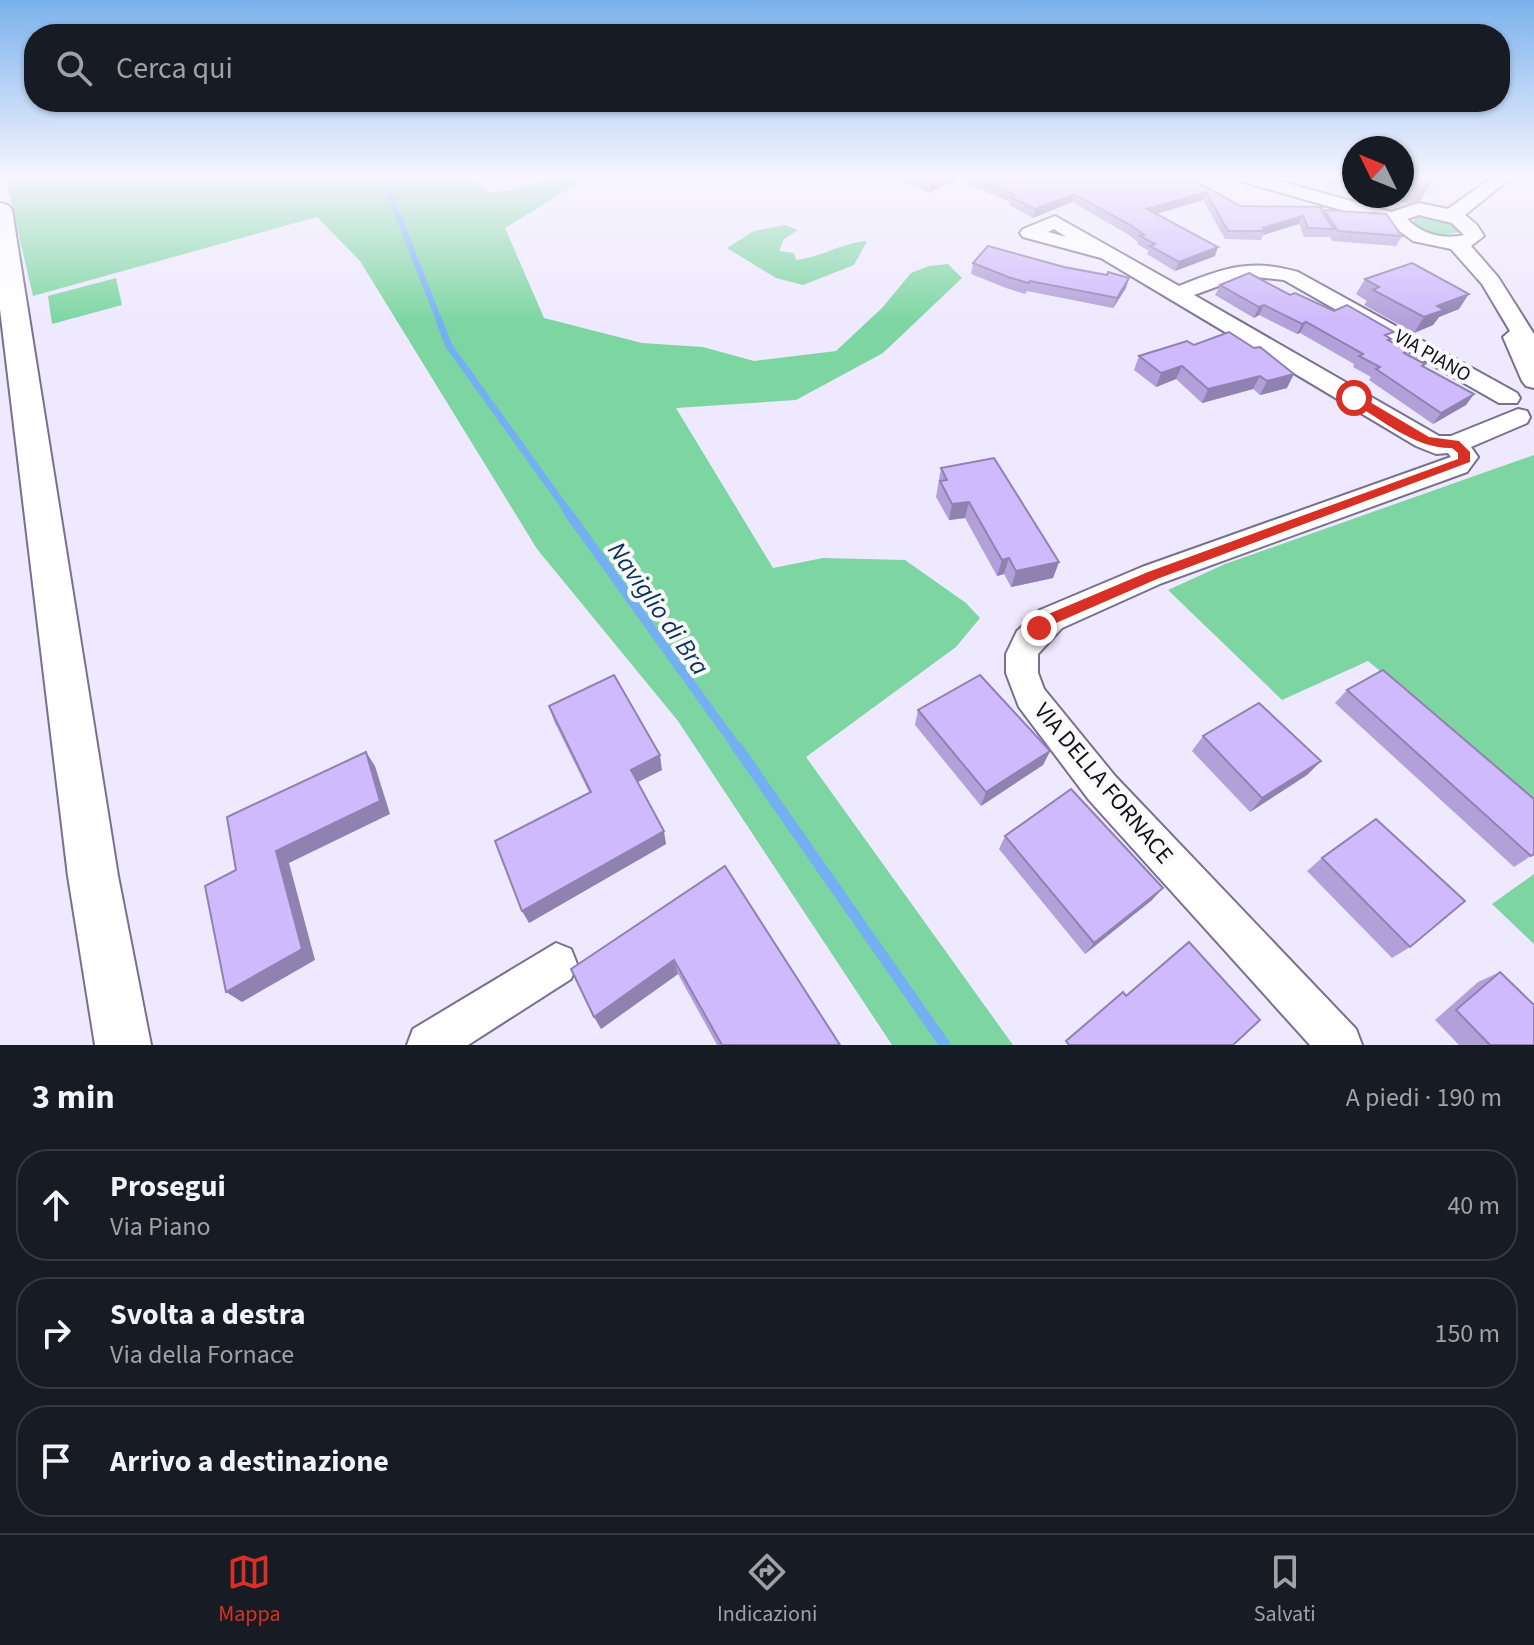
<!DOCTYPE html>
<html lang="it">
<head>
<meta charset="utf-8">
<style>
	body { margin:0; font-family:"Source Sans 3",sans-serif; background:#20242c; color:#f1f3f6 }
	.compass { position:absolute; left:1342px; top:136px; width:72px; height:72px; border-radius:50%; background:#171b24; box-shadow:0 2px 6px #0004; rotate:313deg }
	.stop { position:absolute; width:24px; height:24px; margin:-18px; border:6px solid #d93025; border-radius:50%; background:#fff }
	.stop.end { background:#d93025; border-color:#fff; box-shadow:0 2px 8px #0008 }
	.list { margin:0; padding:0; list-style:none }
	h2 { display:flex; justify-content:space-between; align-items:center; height:104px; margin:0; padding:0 32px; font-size:34px }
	h2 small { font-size:26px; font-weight:400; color:#9ea1a6 }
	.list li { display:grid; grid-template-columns:52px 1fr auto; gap:24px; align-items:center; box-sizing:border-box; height:112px; margin:0 16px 16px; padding:0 16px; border:2px solid #363941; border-radius:32px }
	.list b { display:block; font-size:30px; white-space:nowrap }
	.list p { margin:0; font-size:26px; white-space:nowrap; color:#9ea1a6 }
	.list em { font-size:26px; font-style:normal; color:#9ea1a6 }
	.icon { flex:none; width:44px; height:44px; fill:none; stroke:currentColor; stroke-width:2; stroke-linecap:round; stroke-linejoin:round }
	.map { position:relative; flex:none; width:1534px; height:1045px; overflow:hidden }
	.search { position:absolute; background:#171b24; box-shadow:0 2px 6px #0004; left:24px; right:24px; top:24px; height:88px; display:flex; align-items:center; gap:20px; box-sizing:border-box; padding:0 28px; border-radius:32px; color:#9ea1a6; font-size:30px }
	.sheet { height:488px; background:#171b24 }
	nav { display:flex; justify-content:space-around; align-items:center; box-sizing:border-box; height:112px; border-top:2px solid #363941; background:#171b24; font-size:22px; color:#9ea1a6 }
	nav a { display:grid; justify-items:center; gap:4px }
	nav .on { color:#d93025 }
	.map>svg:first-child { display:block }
	.built { fill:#e5dcfe }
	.green { fill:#7dd6a2 }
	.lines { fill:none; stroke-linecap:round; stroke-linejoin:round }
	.stream-far3 { stroke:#75aff3; stroke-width:6 }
	.stream-far2 { stroke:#75aff3; stroke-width:7 }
	.stream-far1 { stroke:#75aff3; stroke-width:9 }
	.stream { stroke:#75aff3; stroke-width:11 }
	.minor-casing { stroke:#79708f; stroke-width:4 }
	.major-casing { stroke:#79708f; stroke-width:4 }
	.minor { fill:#fff; fill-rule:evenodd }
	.major { fill:#fff; fill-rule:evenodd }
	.wall { fill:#b1a0d9 }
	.shaded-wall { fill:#9082b0 }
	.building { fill:#cebafc; stroke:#9082b0; stroke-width:2 }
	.route { fill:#d93025 }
	.labels { text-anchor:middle; stroke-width:8; stroke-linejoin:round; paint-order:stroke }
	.far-street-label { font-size:20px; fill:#120f1a; stroke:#f9faf9 }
	.street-label { font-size:24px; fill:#120f1a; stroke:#f9faf9 }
	.water-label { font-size:26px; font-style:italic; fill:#08315c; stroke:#f9faf9 }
</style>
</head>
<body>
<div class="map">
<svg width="1534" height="1045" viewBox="0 0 1534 1045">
	<rect width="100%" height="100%" fill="#eee9fe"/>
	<polygon class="built" points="1272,176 1354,176 1354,196 1402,196 1402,176 1452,176 1461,179 1438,196 1387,202 1334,194"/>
	<g class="green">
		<polygon points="5,176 470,176 490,192 509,191 554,176 590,176 505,228 544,318 642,343 703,347 754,361 836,351 882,308 911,273 929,266 948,264 962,278 883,353 796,400 676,408 773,568 823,558 905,560 966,603 980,618 956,647 806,757 1013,1045 892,1045 678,721 537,549 360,261 317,217 33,296"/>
		<polygon points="1427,216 1454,223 1460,232 1440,236 1415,226 1413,218"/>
		<path d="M785,225L798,230L784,239L779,251L794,253L796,260C822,257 841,243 867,241L854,265L803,285L776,278L727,248L754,231Z"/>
		<polygon points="116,278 122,305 52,324 48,296"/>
		<polygon points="1534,455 1534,801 1368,661 1282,700 1168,590 1225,564"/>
		<polygon points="1534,874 1534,944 1492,904"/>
	</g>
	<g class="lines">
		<polyline class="stream-far3" points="377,176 387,187 441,325"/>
		<polyline class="stream-far2" points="440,323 449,346 569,513"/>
		<polyline class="stream-far1" points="567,511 738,749"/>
		<polyline class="stream" points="737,747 945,1045"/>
		<g class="minor-casing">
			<g id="minor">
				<path d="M1234,176H1261L1391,212L1419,203L1448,209L1494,176H1513L1465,215L1477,225L1484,236L1471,246L1498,277L1534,334V388L1526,386L1522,381L1503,337L1510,331L1482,284L1451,249L1413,241L1390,224L1237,180ZM1419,215L1452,223L1464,235C1443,240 1422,234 1407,219Z"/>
				<path d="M1055,216L1179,286C1223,268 1251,258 1298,272L1517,393L1520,398L1517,403H1499L1284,280L1246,276L1194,295L1439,436H1451L1518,409L1527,411L1530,417L1527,423L1471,447L1478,457L1467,472L1162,583L1062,628L1038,654V673L1044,689L1115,776L1356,1029L1362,1045H1310L1089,800L1019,707L1006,673V654L1017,631L1040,610L1142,567L1451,457L1448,453L1436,454L1416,446L1101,258L1023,237L1020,233L1023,229ZM1054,229L1066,237L1048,232Z"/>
				<polygon points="556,943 571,949 577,964 571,979 468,1045 407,1045 413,1029"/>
			</g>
		</g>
		<g class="major-casing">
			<polygon id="major" points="0,203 8,205 12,210 118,876 151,1045 95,1045 68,876 0,309"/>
		</g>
		<use href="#minor" class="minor"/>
		<use href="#major" class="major"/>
	</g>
	<g class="wall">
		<polygon points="891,176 964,176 929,193"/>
		<polygon points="1307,176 1354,176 1354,189"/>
		<polygon points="1402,176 1423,176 1421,200 1408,204 1380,196 1402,196"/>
		<polygon points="971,177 1052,177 1194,181 1240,206 1323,207 1321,211 1323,213 1324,210 1402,236 1396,246 1332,241 1330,237 1304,237 1299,224 1263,235 1261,240 1225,239 1203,200 1157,214 1215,256 1175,271 1147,254 1149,251 1137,244 1138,242 1129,235 1072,202 1033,218 1009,205 1010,202 970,185"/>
		<polygon points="973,263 1126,288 1113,308 1027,291 1025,294 1006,288 971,274"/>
		<polygon points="1365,279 1459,309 1439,317 1433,325 1414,333 1364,305 1367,301 1356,294"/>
		<polygon points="1220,285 1290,295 1390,338 1391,339 1390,341 1408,351 1406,354 1423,367 1474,394 1466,405 1433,424 1369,380 1371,377 1353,367 1354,364 1300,333 1297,334 1259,315 1254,318 1215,295"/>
		<polygon points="1194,345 1287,388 1260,395 1253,389 1202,403 1176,379 1156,387 1134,370 1139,356"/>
		<polygon points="941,468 1059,562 1053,578 1011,587 1004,574 997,576 965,518 949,520 936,497"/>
		<polygon points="1347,690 1534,854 1514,867 1335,703"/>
		<polygon points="549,706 662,770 637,782 666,844 529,923 589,792 554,721"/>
		<polygon points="918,710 1050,751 1043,765 981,806 915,725"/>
		<polygon points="1203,736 1321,761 1307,775 1250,812 1192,751"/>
		<polygon points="1005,836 1152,900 1085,954 999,849"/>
		<polygon points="1322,858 1410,947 1392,958 1307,871"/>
		<polygon points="725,866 840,1045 717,1045 678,974 601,1029"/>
		<polygon points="1500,972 1534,1045 1459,1045 1435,1020 1478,982"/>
	</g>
	<g class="shaded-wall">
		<polygon points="949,176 964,176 929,193 930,185"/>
		<polygon points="1432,181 1421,200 1408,204 1418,185"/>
		<polygon points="1206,192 1203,200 1145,217 1147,209"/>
		<polygon points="1074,194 1072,202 1033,218 1035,209"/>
		<polygon points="1303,216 1299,224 1263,235 1265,231 1263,228"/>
		<polygon points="1218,247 1215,256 1175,271 1179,262"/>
		<polygon points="1129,278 1126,288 1113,308 1117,298"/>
		<polygon points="1469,294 1459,309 1439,317 1433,325 1414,333 1424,317 1437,306"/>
		<polygon points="1264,305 1259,315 1254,318 1259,307"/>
		<polygon points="1306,322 1300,333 1297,334 1302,324"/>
		<polygon points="1182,366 1176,379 1156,387 1161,373"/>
		<polygon points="1294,374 1287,388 1260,395 1267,381"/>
		<polygon points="1260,376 1253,389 1202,403 1208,389"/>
		<polygon points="1474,394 1466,405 1433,424 1441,413"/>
		<polygon points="969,502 965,518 949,520 952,504"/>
		<polygon points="1009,558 1004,574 997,576 1002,560"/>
		<polygon points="1059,562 1053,578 1011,587 1016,571"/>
		<polygon points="1050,751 1043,765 981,806 986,792"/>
		<polygon points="366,752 375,766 390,814 289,863 315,960 242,1002 226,992 276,851"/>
		<polygon points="660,755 662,770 634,784 631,770"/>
		<polygon points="1321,761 1307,775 1250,812 1262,798"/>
		<polygon points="664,831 666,844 529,923 522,911"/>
		<polygon points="1163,888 1152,900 1085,954 1094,943"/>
		<polygon points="674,960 678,974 601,1029 594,1017"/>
	</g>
	<g class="building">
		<polygon points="910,176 949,176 930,185"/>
		<polygon points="973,176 1049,176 1052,177 1054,176 1194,176 1196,177 1190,178 1240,206 1323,207 1320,209 1334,229 1308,228 1303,216 1263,228 1265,231 1228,231 1206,192 1147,209 1218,247 1179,262 1150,246 1155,244 1140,236 1144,235 1132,226 1074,194 1035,209 1011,197 1015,195 971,177"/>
		<polygon points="1402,176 1423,176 1432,181 1418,185 1402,180"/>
		<polygon points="1324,210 1386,214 1402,236 1338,231"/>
		<polygon points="988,246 1064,267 1107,275 1108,272 1129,278 1117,298 1030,281 1028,283 1008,277 973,263"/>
		<polygon points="1412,263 1469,294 1437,306 1444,310 1424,317 1373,290 1379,287 1365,279"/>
		<polygon points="1249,273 1290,295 1295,293 1334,311 1347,305 1394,332 1385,335 1391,339 1388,340 1408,351 1404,353 1425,364 1422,366 1474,394 1441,413 1376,369 1380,367 1359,356 1363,354 1306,322 1302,324 1264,305 1259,307 1220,285"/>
		<polygon points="1229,332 1254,348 1260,347 1294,374 1267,381 1260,376 1208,389 1182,366 1161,373 1139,356 1187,341 1194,345"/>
		<polygon points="994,458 1059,562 1016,571 1009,558 1002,560 969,502 952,504 940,481 947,480 941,468"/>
		<polygon points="1383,670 1534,799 1534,854 1531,856 1347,690"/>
		<polygon points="614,675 660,755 631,770 664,831 522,911 495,841 591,792 549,706"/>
		<polygon points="980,675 1050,751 986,792 918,710"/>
		<polygon points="1259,703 1321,761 1262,798 1203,736"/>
		<polygon points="366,752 380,801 276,851 302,949 226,992 205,886 236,870 227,817"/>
		<polygon points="1071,789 1163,888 1094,943 1005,836"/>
		<polygon points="1376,819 1465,901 1410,947 1322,858"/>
		<polygon points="725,866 840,1045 722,1045 674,960 594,1017 571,969"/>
		<polygon points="1189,942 1260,1020 1233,1045 1069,1045 1066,1041 1123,992 1126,996"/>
		<polygon points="1500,972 1534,1005 1534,1045 1490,1045 1456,1010"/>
	</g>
	<linearGradient id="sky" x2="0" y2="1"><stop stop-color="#7ab2ec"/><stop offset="0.55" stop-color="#f7f5ff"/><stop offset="1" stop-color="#f7f5ff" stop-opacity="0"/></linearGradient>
	<rect width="1534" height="322" fill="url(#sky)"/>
	<path class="route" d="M1350,395H1358L1429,437L1459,441L1470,452V462L1157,579L1056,623L1044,632H1034V624L1046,615L1148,572L1458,459V453L1452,448C1415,449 1381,419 1350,401Z"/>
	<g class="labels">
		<g class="far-street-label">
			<text transform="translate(1433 355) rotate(30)" y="7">VIA PIANO</text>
		</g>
		<g class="street-label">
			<text transform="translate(1104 783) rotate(50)" y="8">VIA DELLA FORNACE</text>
		</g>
		<g class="water-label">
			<text transform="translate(659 608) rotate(55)" y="9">Naviglio di Bra</text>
		</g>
	</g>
</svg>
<svg class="compass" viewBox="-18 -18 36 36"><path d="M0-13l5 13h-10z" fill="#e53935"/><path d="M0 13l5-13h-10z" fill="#9ea1a6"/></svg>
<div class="stop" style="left:1354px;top:398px"></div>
<div class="stop end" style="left:1039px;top:628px"></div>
<div class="search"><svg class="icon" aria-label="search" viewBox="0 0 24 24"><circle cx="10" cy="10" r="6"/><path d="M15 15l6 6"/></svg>Cerca qui</div>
</div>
<section class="sheet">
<h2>3 min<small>A piedi · 190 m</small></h2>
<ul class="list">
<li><svg class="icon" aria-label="ahead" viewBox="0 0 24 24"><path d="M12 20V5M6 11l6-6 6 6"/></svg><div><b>Prosegui</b><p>Via Piano</p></div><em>40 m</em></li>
<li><svg class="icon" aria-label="right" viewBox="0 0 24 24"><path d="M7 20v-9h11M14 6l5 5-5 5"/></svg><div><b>Svolta a destra</b><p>Via della Fornace</p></div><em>150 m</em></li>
<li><svg class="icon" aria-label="arrive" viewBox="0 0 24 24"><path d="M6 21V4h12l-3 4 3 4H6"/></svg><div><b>Arrivo a destinazione</b></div></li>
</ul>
</section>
<nav>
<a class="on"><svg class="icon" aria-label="map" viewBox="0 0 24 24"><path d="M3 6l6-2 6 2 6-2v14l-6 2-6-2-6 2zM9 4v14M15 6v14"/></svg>Mappa</a>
<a><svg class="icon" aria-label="directions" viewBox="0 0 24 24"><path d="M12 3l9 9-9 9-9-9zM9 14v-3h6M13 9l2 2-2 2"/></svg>Indicazioni</a>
<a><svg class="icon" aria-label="saved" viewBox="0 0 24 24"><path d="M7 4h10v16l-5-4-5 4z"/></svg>Salvati</a>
</nav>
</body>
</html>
